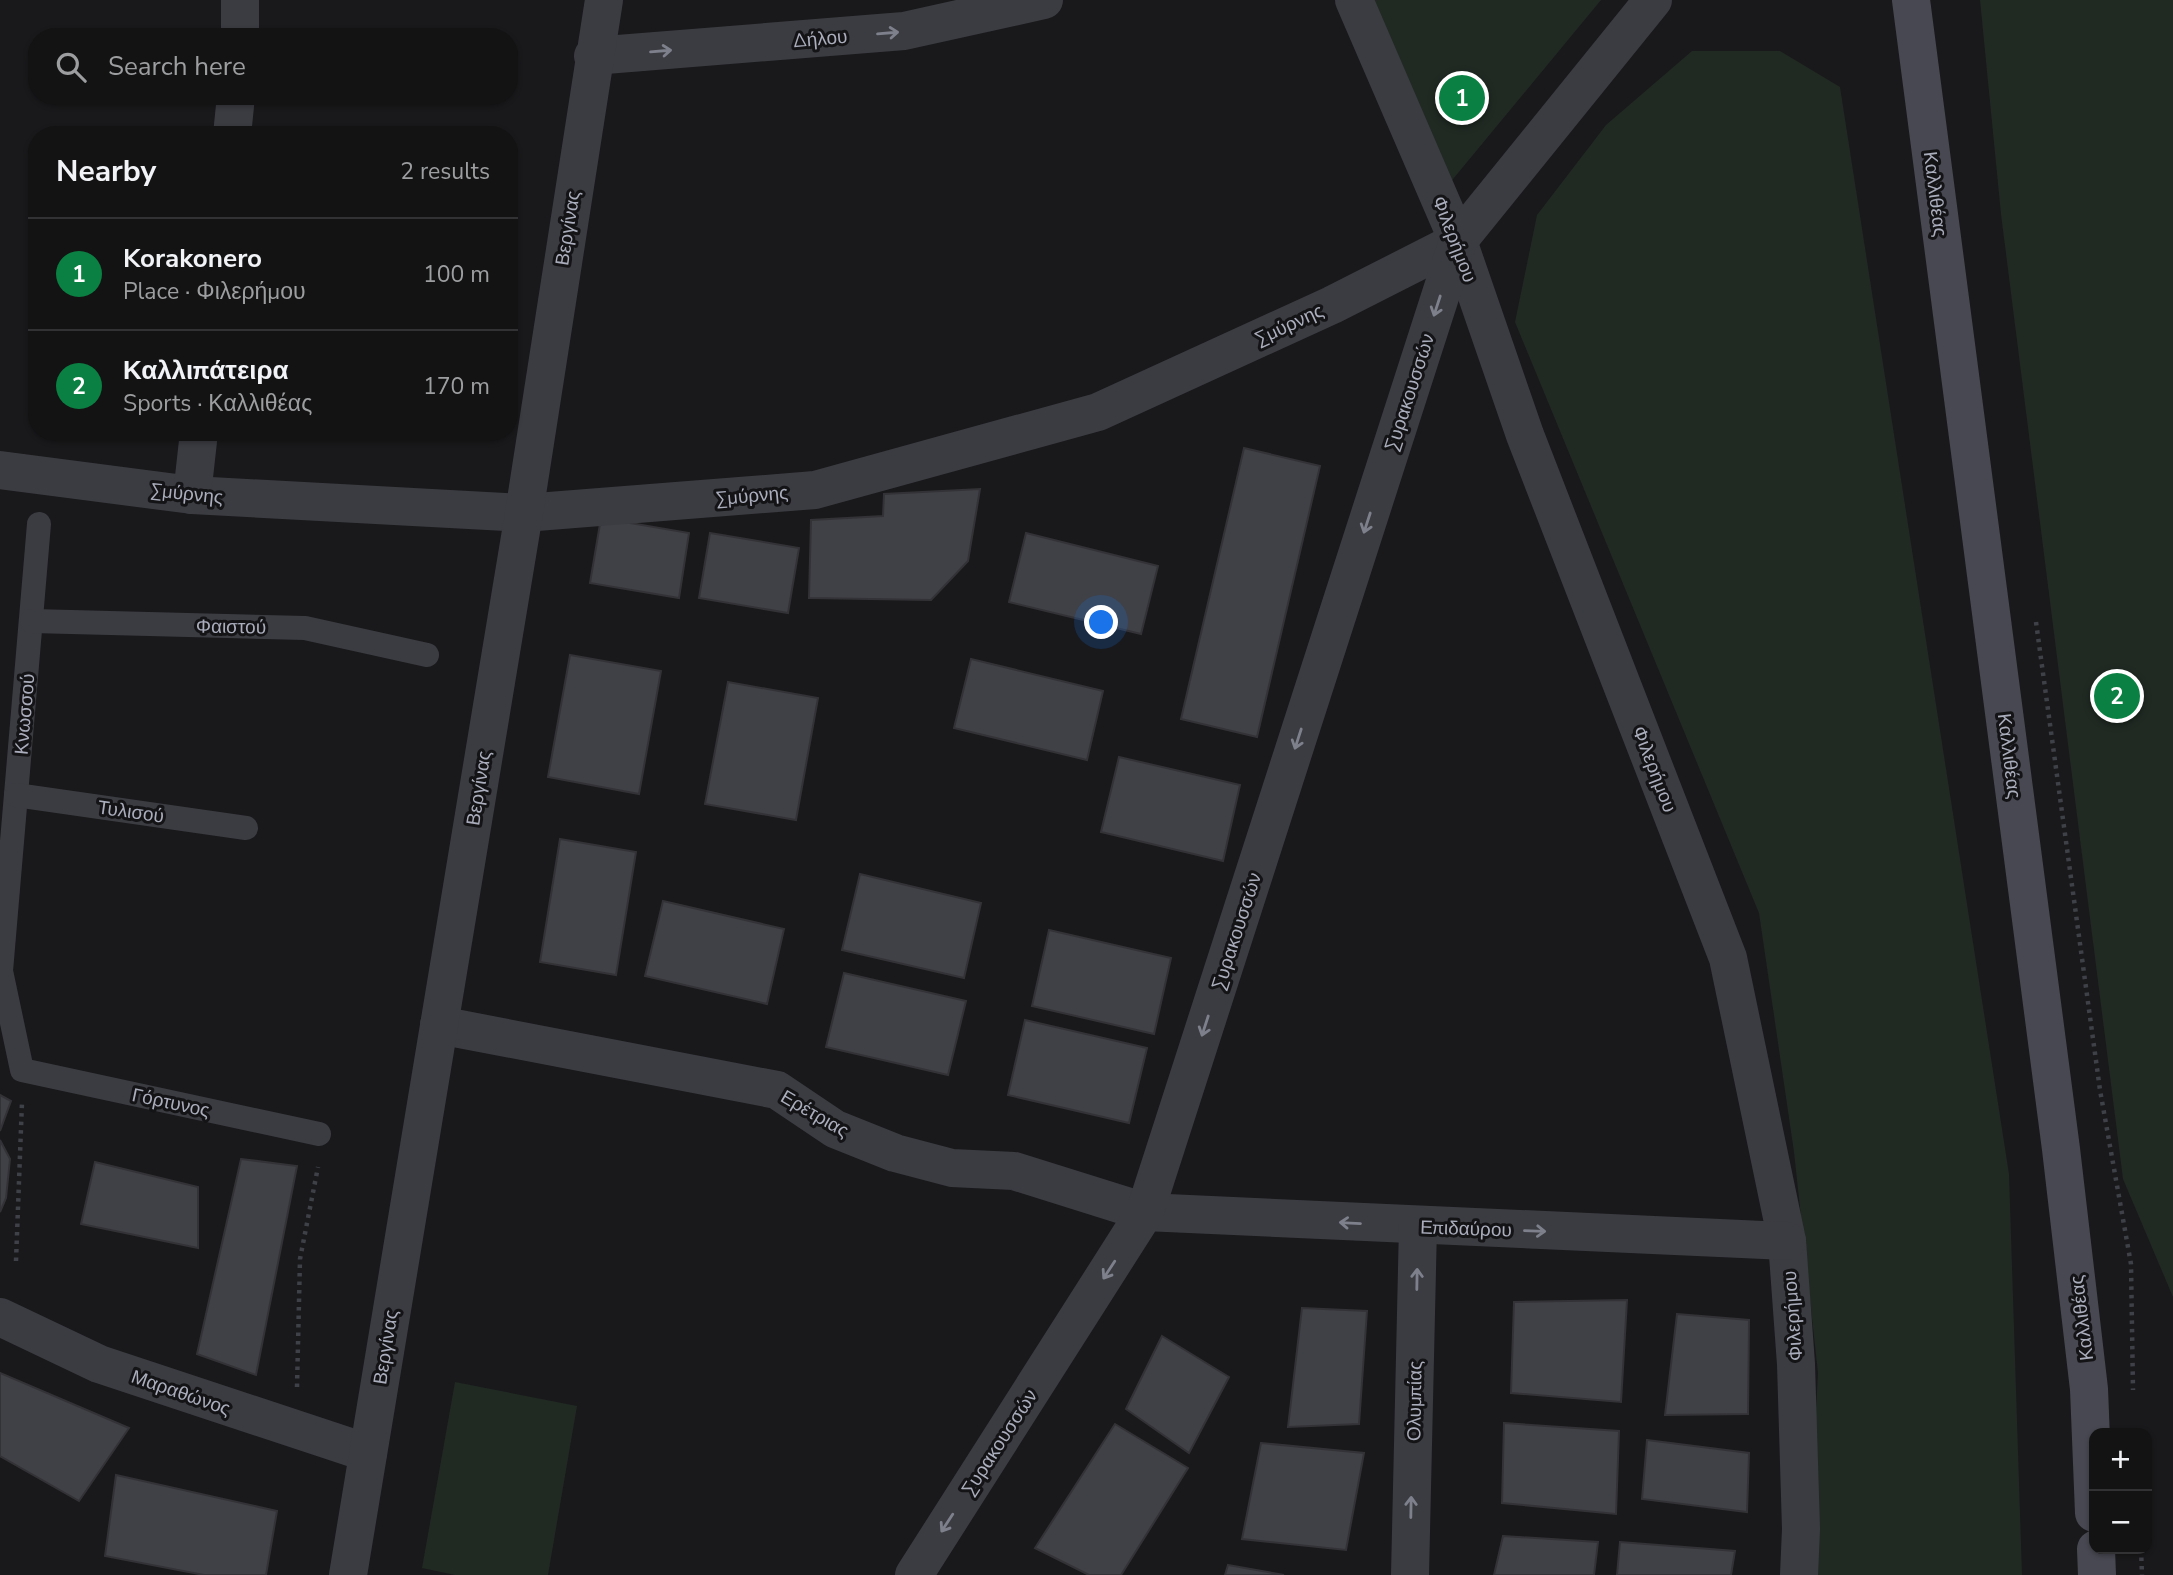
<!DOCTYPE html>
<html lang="en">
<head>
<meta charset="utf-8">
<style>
	body { margin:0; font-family:"Nunito Sans",sans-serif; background:#1c1c1d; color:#f1f3f6 }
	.controls { position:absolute; right:21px; bottom:21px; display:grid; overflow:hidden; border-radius:14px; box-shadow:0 2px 5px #0004 }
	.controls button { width:63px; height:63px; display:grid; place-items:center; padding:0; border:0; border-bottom:2px solid #323234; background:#131314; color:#f1f3f6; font:35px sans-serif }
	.you { position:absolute; left:1102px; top:623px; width:24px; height:24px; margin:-18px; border:5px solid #fff; border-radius:50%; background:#1a73e8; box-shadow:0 0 0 10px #1a73e833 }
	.badge { display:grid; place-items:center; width:46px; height:46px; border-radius:50%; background:#0b8043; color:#fff; font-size:23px; font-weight:700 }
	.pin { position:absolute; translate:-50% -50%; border:4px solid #fff; box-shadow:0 2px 7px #0006 }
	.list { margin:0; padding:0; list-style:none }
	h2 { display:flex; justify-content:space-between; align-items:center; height:91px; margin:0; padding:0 28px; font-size:30px }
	h2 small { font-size:23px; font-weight:400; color:#9d9ea0 }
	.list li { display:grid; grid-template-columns:46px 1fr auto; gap:21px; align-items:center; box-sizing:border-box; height:112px; padding:0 28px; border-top:2px solid #323234 }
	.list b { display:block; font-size:26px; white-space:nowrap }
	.list p { margin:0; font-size:23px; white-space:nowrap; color:#9d9ea0 }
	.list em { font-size:23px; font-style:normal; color:#9d9ea0 }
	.icon { flex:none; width:38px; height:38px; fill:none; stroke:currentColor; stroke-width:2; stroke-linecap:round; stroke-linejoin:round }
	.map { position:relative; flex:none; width:2173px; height:1575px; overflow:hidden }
	.search { position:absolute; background:#131314; box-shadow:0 2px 5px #0004; left:28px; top:28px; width:490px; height:77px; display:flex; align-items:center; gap:18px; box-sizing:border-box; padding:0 24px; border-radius:28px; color:#9d9ea0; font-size:26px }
	.panel { position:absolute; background:#131314; box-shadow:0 2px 5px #0004; left:28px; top:126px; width:490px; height:315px; border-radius:28px }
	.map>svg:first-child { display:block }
	.green { fill:#202a23 }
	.building { fill:#404146; stroke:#333337; stroke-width:2 }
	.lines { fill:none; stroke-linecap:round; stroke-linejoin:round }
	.path { stroke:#3f4148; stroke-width:4.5; stroke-dasharray:3.5 5; stroke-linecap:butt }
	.lane { stroke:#3b3c42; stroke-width:24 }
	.street { stroke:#3b3c42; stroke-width:38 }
	.secondary { stroke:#474851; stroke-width:38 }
	.oneway { stroke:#7e808b }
	.labels { text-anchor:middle; stroke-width:6; stroke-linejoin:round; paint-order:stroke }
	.street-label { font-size:19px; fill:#aaadbc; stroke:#141416 }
</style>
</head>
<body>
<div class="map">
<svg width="2173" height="1575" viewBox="0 0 2173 1575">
	<rect width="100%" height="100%" fill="#19191b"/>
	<g class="green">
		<polygon points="1372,0 1601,0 1439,196"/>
		<polygon points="1980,0 2173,0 2173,1297 2123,1179 2001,214"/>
		<polygon points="1692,51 1780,51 1840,87 2009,1174 2022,1575 1807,1575 1818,1373 1794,1152 1759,913 1515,322 1537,215 1606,125"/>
		<polygon points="455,1382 577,1406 548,1575 455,1575 422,1568"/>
	</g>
	<g class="building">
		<polygon points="1244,448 1320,466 1257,737 1181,719"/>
		<polygon points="980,489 968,561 931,600 809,598 811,520 883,516 884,494"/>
		<polygon points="601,518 689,533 679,598 590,583"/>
		<polygon points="710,533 799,548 788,613 699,598"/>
		<polygon points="1026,533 1158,566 1141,634 1009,602"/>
		<polygon points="570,655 661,671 639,794 548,777"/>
		<polygon points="971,659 1103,691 1087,760 954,728"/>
		<polygon points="728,682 818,698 796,820 705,804"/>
		<polygon points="1119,757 1240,785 1223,861 1101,832"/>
		<polygon points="560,839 636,852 616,975 540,962"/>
		<polygon points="860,874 981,903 964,978 842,950"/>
		<polygon points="663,901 784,929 767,1004 645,976"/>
		<polygon points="1049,930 1171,958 1154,1034 1032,1006"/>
		<polygon points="844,973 966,1001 948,1075 826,1047"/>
		<polygon points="1025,1020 1147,1048 1129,1123 1008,1095"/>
		<polygon points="0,1095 11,1101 0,1131"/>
		<polygon points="0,1140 10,1159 6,1198 0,1212"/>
		<polygon points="241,1159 297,1166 256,1375 197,1354"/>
		<polygon points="95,1162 198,1187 198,1248 81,1224"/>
		<polygon points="1627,1300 1621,1402 1511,1393 1514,1302"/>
		<polygon points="1302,1308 1367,1311 1359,1424 1288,1427"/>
		<polygon points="1677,1314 1749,1320 1748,1414 1665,1415"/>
		<polygon points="1162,1336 1229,1377 1189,1453 1126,1409"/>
		<polygon points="0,1373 129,1428 79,1501 0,1456"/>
		<polygon points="1504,1423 1619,1431 1616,1514 1502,1503"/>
		<polygon points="1115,1424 1188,1468 1121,1575 1089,1575 1035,1548"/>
		<polygon points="1647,1440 1749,1453 1747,1512 1642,1499"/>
		<polygon points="1261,1443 1364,1453 1346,1550 1242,1539"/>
		<polygon points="116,1475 277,1511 266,1575 204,1575 105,1556"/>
		<polygon points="1503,1536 1598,1542 1594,1575 1494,1575"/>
		<polygon points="1620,1542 1735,1551 1731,1575 1617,1575"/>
		<polygon points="1228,1565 1284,1575 1225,1575"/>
	</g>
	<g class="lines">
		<g class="path">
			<polyline points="2036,622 2100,1090 2131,1264 2133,1390"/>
			<polyline points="16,1261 22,1102"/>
			<polyline points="297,1387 300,1259 318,1167"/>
			<polyline points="2141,1549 2142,1575"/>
		</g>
		<g class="lane">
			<polyline points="39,524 1,971 22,1070 319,1134"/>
			<polyline points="32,621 305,628 427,655"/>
			<polyline points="16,795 246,828"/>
		</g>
		<g class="street">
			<polyline points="1354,0 1458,241 1525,435 1728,958 1787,1241 1796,1364 1801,1529 1799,1575"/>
			<polyline points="240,37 240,0"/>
			<polyline points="593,56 904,31 1044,0"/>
			<polyline points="232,135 236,96"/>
			<polyline points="0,470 192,495 524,513 815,490 1098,412 1332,305 1458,241"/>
			<polyline points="192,495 199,432"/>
			<polyline points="439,1025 777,1090 835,1129 895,1153 952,1168 1014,1171 1145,1212 1787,1241"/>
			<polyline points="0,1317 99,1364 368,1453"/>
			<polyline points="348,1575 524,513 604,0"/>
			<polyline points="914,1575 1145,1212 1458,241 1653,0"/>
			<polyline points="1410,1575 1418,1226"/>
		</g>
		<g class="secondary">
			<polyline points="1911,0 2061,1149 2089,1389 2094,1513"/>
			<polyline points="2096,1549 2097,1575"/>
		</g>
	</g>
	<defs><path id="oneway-shaft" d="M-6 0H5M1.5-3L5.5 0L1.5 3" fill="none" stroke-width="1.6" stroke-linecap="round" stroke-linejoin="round" transform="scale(1.75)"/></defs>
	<g class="oneway">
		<use href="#oneway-shaft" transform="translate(888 33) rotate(-5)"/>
		<use href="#oneway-shaft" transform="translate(661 51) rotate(-5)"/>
		<use href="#oneway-shaft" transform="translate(1437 306) rotate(108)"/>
		<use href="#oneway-shaft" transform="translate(1367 523) rotate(108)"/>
		<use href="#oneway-shaft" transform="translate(1298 739) rotate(108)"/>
		<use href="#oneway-shaft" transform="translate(1205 1026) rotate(108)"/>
		<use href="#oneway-shaft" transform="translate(1350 1223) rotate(-177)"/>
		<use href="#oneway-shaft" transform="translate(1535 1231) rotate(2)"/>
		<use href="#oneway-shaft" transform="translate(1109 1270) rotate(123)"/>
		<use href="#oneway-shaft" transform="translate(1417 1279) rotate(-89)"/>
		<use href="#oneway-shaft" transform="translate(1411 1507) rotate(-89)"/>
		<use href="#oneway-shaft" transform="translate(947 1523) rotate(123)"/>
	</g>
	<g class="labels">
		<g class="street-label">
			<text transform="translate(820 38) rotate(-5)" y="7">Δήλου</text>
			<text transform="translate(1936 194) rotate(83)" y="7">Καλλιθέας</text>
			<text transform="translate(567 228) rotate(-81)" y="7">Βεργίνας</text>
			<text transform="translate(1455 239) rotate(69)" y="7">Φιλερήμου</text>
			<text transform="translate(1289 324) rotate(-25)" y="7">Σμύρνης</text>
			<text transform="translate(1409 392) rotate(-72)" y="7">Συρακουσσών</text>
			<text transform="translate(187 493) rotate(6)" y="7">Σμύρνης</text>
			<text transform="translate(752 495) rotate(-5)" y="7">Σμύρνης</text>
			<text transform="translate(231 626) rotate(1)" y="7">Φαιστού</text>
			<text transform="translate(24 714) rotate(-85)" y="7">Κνωσσού</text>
			<text transform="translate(2010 756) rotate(83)" y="7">Καλλιθέας</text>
			<text transform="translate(1655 769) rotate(69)" y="7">Φιλερήμου</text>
			<text transform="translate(478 788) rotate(-81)" y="7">Βεργίνας</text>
			<text transform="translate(131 811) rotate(8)" y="7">Τυλισού</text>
			<text transform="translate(1236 931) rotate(-72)" y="7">Συρακουσσών</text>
			<text transform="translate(171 1102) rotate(12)" y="7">Γόρτυνος</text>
			<text transform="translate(815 1113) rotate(30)" y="7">Ερέτριας</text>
			<text transform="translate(1466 1228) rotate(2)" y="7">Επιδαύρου</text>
			<text transform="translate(1792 1316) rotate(-94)" y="7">Φιλερήμου</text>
			<text transform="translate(2081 1318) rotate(-97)" y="7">Καλλιθέας</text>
			<text transform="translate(385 1347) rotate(-81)" y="7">Βεργίνας</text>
			<text transform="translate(181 1392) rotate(19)" y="7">Μαραθώνος</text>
			<text transform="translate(1414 1401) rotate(-89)" y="7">Ολυμπίας</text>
			<text transform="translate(999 1442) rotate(-57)" y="7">Συρακουσσών</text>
		</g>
	</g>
</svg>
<div class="controls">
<button>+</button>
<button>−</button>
</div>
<div class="you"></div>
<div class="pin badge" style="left:1462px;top:98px">1</div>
<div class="pin badge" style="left:2117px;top:696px">2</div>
<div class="search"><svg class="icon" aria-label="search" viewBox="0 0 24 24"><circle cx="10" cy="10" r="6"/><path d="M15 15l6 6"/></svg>Search here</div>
<section class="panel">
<h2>Nearby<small>2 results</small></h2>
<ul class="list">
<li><span class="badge">1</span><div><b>Korakonero</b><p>Place · Φιλερήμου</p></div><em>100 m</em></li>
<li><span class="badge">2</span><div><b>Καλλιπάτειρα</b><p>Sports · Καλλιθέας</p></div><em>170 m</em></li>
</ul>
</section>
</div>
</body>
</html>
